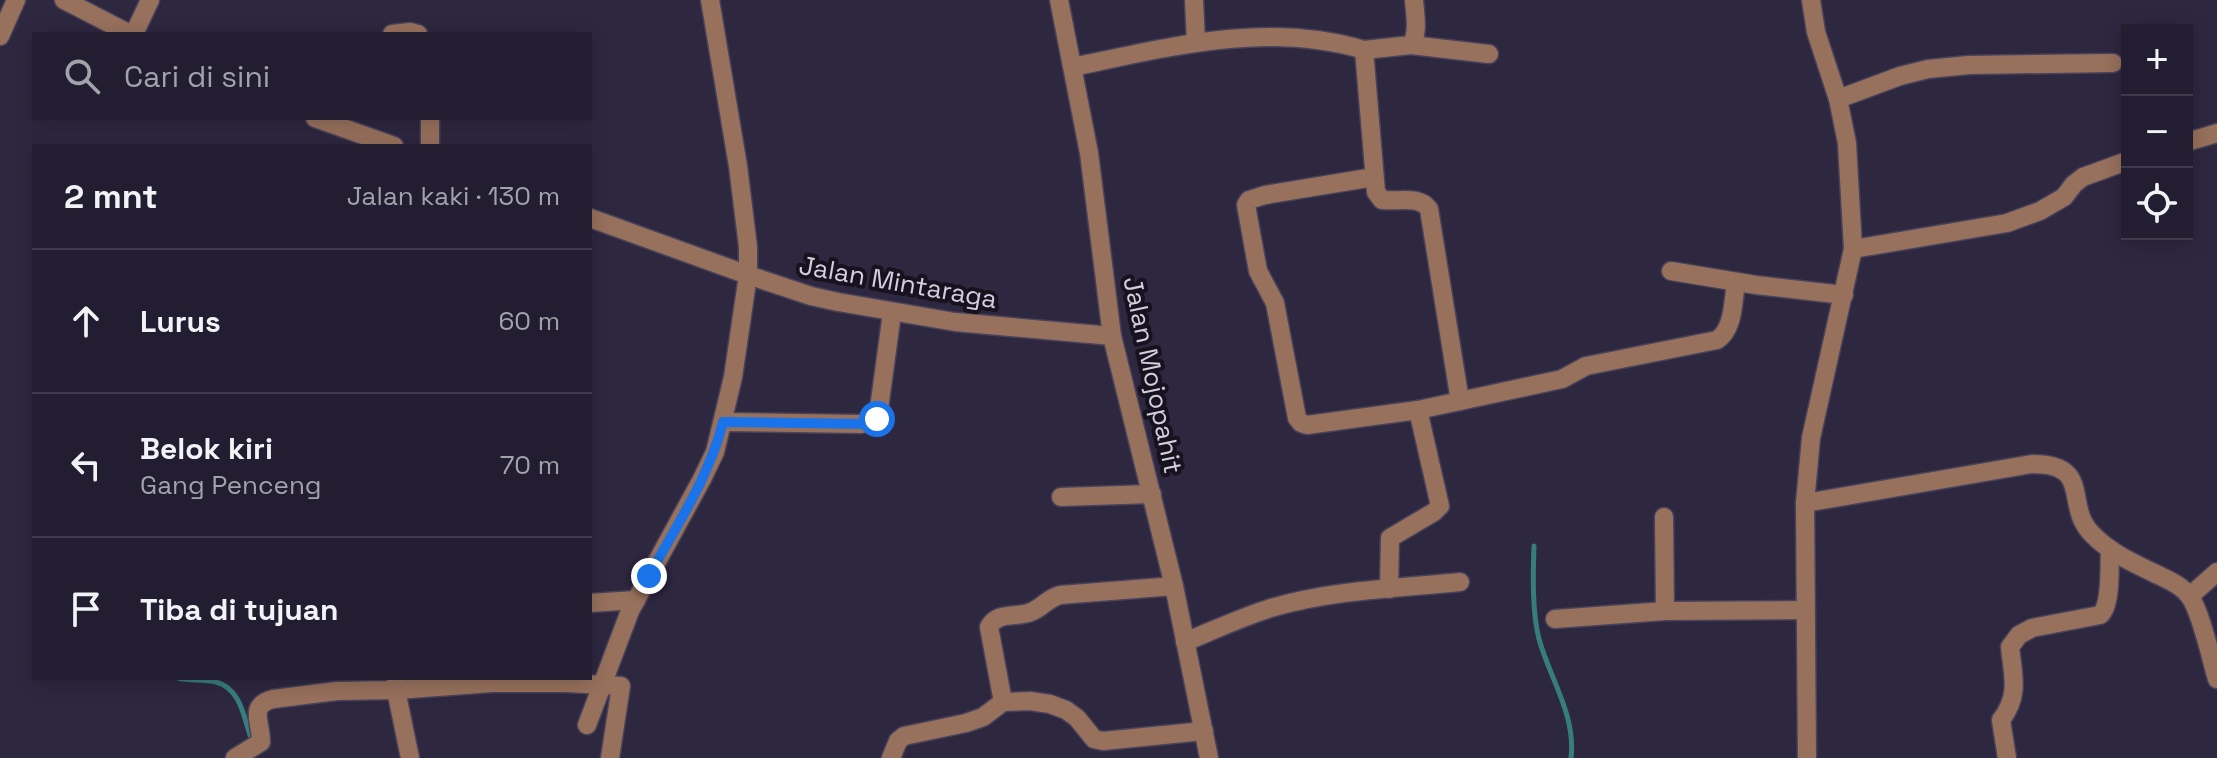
<!DOCTYPE html>
<html lang="id">
<head>
<meta charset="utf-8">
<style>
	body { margin:0; font-family:"Space Grotesk",sans-serif; background:#2a2638; color:#f1f3f6 }
	.controls { position:absolute; right:24px; top:24px; display:grid; overflow:hidden; border-radius:0px; box-shadow:0 4px 20px #0003 }
	.controls button { width:72px; height:72px; display:grid; place-items:center; padding:0; border:0; border-bottom:2px solid #3f3b4c; background:#221d30; color:#f1f3f6; font:40px sans-serif }
	.stop { position:absolute; width:24px; height:24px; margin:-18px; border:6px solid #1a73e8; border-radius:50%; background:#fff }
	.stop.end { background:#1a73e8; border-color:#fff; box-shadow:0 2px 8px #0008 }
	.list { margin:0; padding:0; list-style:none }
	h2 { display:flex; justify-content:space-between; align-items:center; height:104px; margin:0; padding:0 32px; font-size:34px }
	h2 small { font-size:26px; font-weight:400; color:#a2a2ab }
	.list li { display:grid; grid-template-columns:52px 1fr auto; gap:24px; align-items:center; box-sizing:border-box; height:144px; padding:0 32px; border-top:2px solid #3f3b4c }
	.list b { display:block; font-size:30px; white-space:nowrap }
	.list p { margin:0; font-size:26px; white-space:nowrap; color:#a2a2ab }
	.list em { font-size:26px; font-style:normal; color:#a2a2ab }
	.icon { flex:none; width:44px; height:44px; fill:none; stroke:currentColor; stroke-width:2; stroke-linecap:round; stroke-linejoin:round }
	.map { position:relative; flex:none; width:2217px; height:758px; overflow:hidden }
	.search { position:absolute; background:#221d30; box-shadow:0 4px 20px #0003; left:32px; top:32px; width:560px; height:88px; display:flex; align-items:center; gap:20px; box-sizing:border-box; padding:0 28px; border-radius:0px; color:#a2a2ab; font-size:30px }
	.panel { position:absolute; background:#221d30; box-shadow:0 4px 20px #0003; left:32px; top:144px; width:560px; height:536px; border-radius:0px }
	.map>svg:first-child { display:block }
	.lines { fill:none; stroke-linecap:round; stroke-linejoin:round }
	.stream { stroke:#387d7d; stroke-width:5 }
	.minor-casing { stroke:#48425a; stroke-width:21 }
	.minor { stroke:#98715d; stroke-width:18 }
	.route { stroke:#1a73e8; stroke-width:10 }
	.labels { text-anchor:middle; stroke-width:8; stroke-linejoin:round; paint-order:stroke }
	.street-label { font-size:26px; fill:#d3cfe0; stroke:#16131e }
</style>
</head>
<body>
<div class="map">
<svg width="2217" height="758" viewBox="0 0 2217 758">
	<rect width="100%" height="100%" fill="#2e2740"/>
	<g class="lines">
		<g class="stream">
			<path d="M1534,546C1533,574 1532,612 1539,639C1550,679 1576,715 1571,758"/>
			<path d="M178,678C191,681 204,679 216,682C242,689 244,720 252,741"/>
		</g>
		<g class="minor-casing">
			<g id="minor">
				<polyline points="64,0 130,34"/>
				<polyline points="1059,0 1089,153 1112,336 1174,586 1209,758"/>
				<polyline points="1194,0 1196,43"/>
				<path d="M1414,0C1415,14 1419,33 1411,45L1364,50L1376,192L1382,200C1397,202 1419,195 1429,209L1460,401L1418,410"/>
				<polyline points="134,34 150,0"/>
				<polyline points="392,34 410,32 418,34"/>
				<polyline points="0,36 16,0"/>
				<polyline points="1411,45 1489,54"/>
				<path d="M1073,67C1169,47 1267,21 1364,50"/>
				<polyline points="1838,99 1900,76 1928,69 1969,65 2113,63"/>
				<polyline points="315,118 394,146"/>
				<polyline points="2187,142 2217,133"/>
				<polyline points="430,146 430,118"/>
				<polyline points="1374,177 1265,195 1249,200 1246,205 1258,271 1275,303 1297,418 1301,423 1307,425 1418,410 1440,506 1434,512 1390,538 1389,589"/>
				<polyline points="590,218 748,275 811,296 838,302 955,322 1112,336"/>
				<polyline points="1853,249 2007,223 2040,211 2064,197 2074,184 2083,177 2127,161"/>
				<polyline points="1671,271 1756,285 1844,295"/>
				<path d="M1460,401L1562,379L1586,366L1717,340C1734,329 1733,301 1736,282"/>
				<polyline points="723,422 861,424 875,421 878,416 892,313"/>
				<polyline points="1061,497 1152,494"/>
				<path d="M1805,503L2032,464C2094,464 2063,505 2092,534C2109,552 2133,563 2154,573C2166,579 2182,585 2190,597C2201,612 2211,659 2217,679"/>
				<polyline points="1664,517 1665,611"/>
				<polyline points="2190,596 2217,572"/>
				<polyline points="590,603 636,600"/>
				<polyline points="1555,619 1665,611 1806,610"/>
				<path d="M1185,642C1214,630 1242,617 1271,608C1332,590 1398,588 1460,582"/>
				<polyline points="492,678 492,683 567,683 621,686 610,758"/>
				<polyline points="396,681 396,690 410,758"/>
				<path d="M1003,702L989,627C997,611 1017,618 1031,612C1042,608 1048,598 1060,595L1174,586"/>
				<polyline points="587,725 630,611 702,479 715,452 733,377 748,275 748,247 738,166 710,0"/>
				<path d="M235,758L261,742C261,721 248,706 273,699L337,691L396,690L492,683"/>
				<polyline points="891,758 898,741 904,736 966,723 983,717 1003,702 1030,701 1050,704 1066,710 1077,718 1094,739 1103,741 1204,731"/>
				<polyline points="1807,758 1805,503 1811,438 1853,249 1847,143 1838,99 1816,32 1811,0"/>
				<path d="M2007,758L2001,720C2020,695 2013,676 2010,647L2019,635L2032,628L2100,615C2112,605 2109,566 2110,549"/>
			</g>
		</g>
		<use href="#minor" class="minor"/>
	</g>
	<g class="lines">
		<path class="route" d="M649,576C676,526 709,478 723,422L867,424L877,419"/>
	</g>
	<g class="labels">
		<g class="street-label">
			<text transform="translate(898 282) rotate(10)" y="9">Jalan Mintaraga</text>
			<text transform="translate(1153 375) rotate(78)" y="9">Jalan Mojopahit</text>
		</g>
	</g>
</svg>
<div class="controls">
<button>+</button>
<button>−</button>
<button><svg class="icon" aria-label="locate" viewBox="0 0 24 24"><circle cx="12" cy="12" r="6"/><path d="M12 2v4M12 18v4M2 12h4M18 12h4"/></svg></button>
</div>
<div class="stop" style="left:877px;top:419px"></div>
<div class="stop end" style="left:649px;top:576px"></div>
<div class="search"><svg class="icon" aria-label="search" viewBox="0 0 24 24"><circle cx="10" cy="10" r="6"/><path d="M15 15l6 6"/></svg>Cari di sini</div>
<section class="panel">
<h2>2 mnt<small>Jalan kaki · 130 m</small></h2>
<ul class="list">
<li><svg class="icon" aria-label="ahead" viewBox="0 0 24 24"><path d="M12 20V5M6 11l6-6 6 6"/></svg><div><b>Lurus</b></div><em>60 m</em></li>
<li><svg class="icon" aria-label="left" viewBox="0 0 24 24"><path d="M17 20v-9H6M10 6l-5 5 5 5"/></svg><div><b>Belok kiri</b><p>Gang Penceng</p></div><em>70 m</em></li>
<li><svg class="icon" aria-label="arrive" viewBox="0 0 24 24"><path d="M6 21V4h12l-3 4 3 4H6"/></svg><div><b>Tiba di tujuan</b></div></li>
</ul>
</section>
</div>
</body>
</html>
